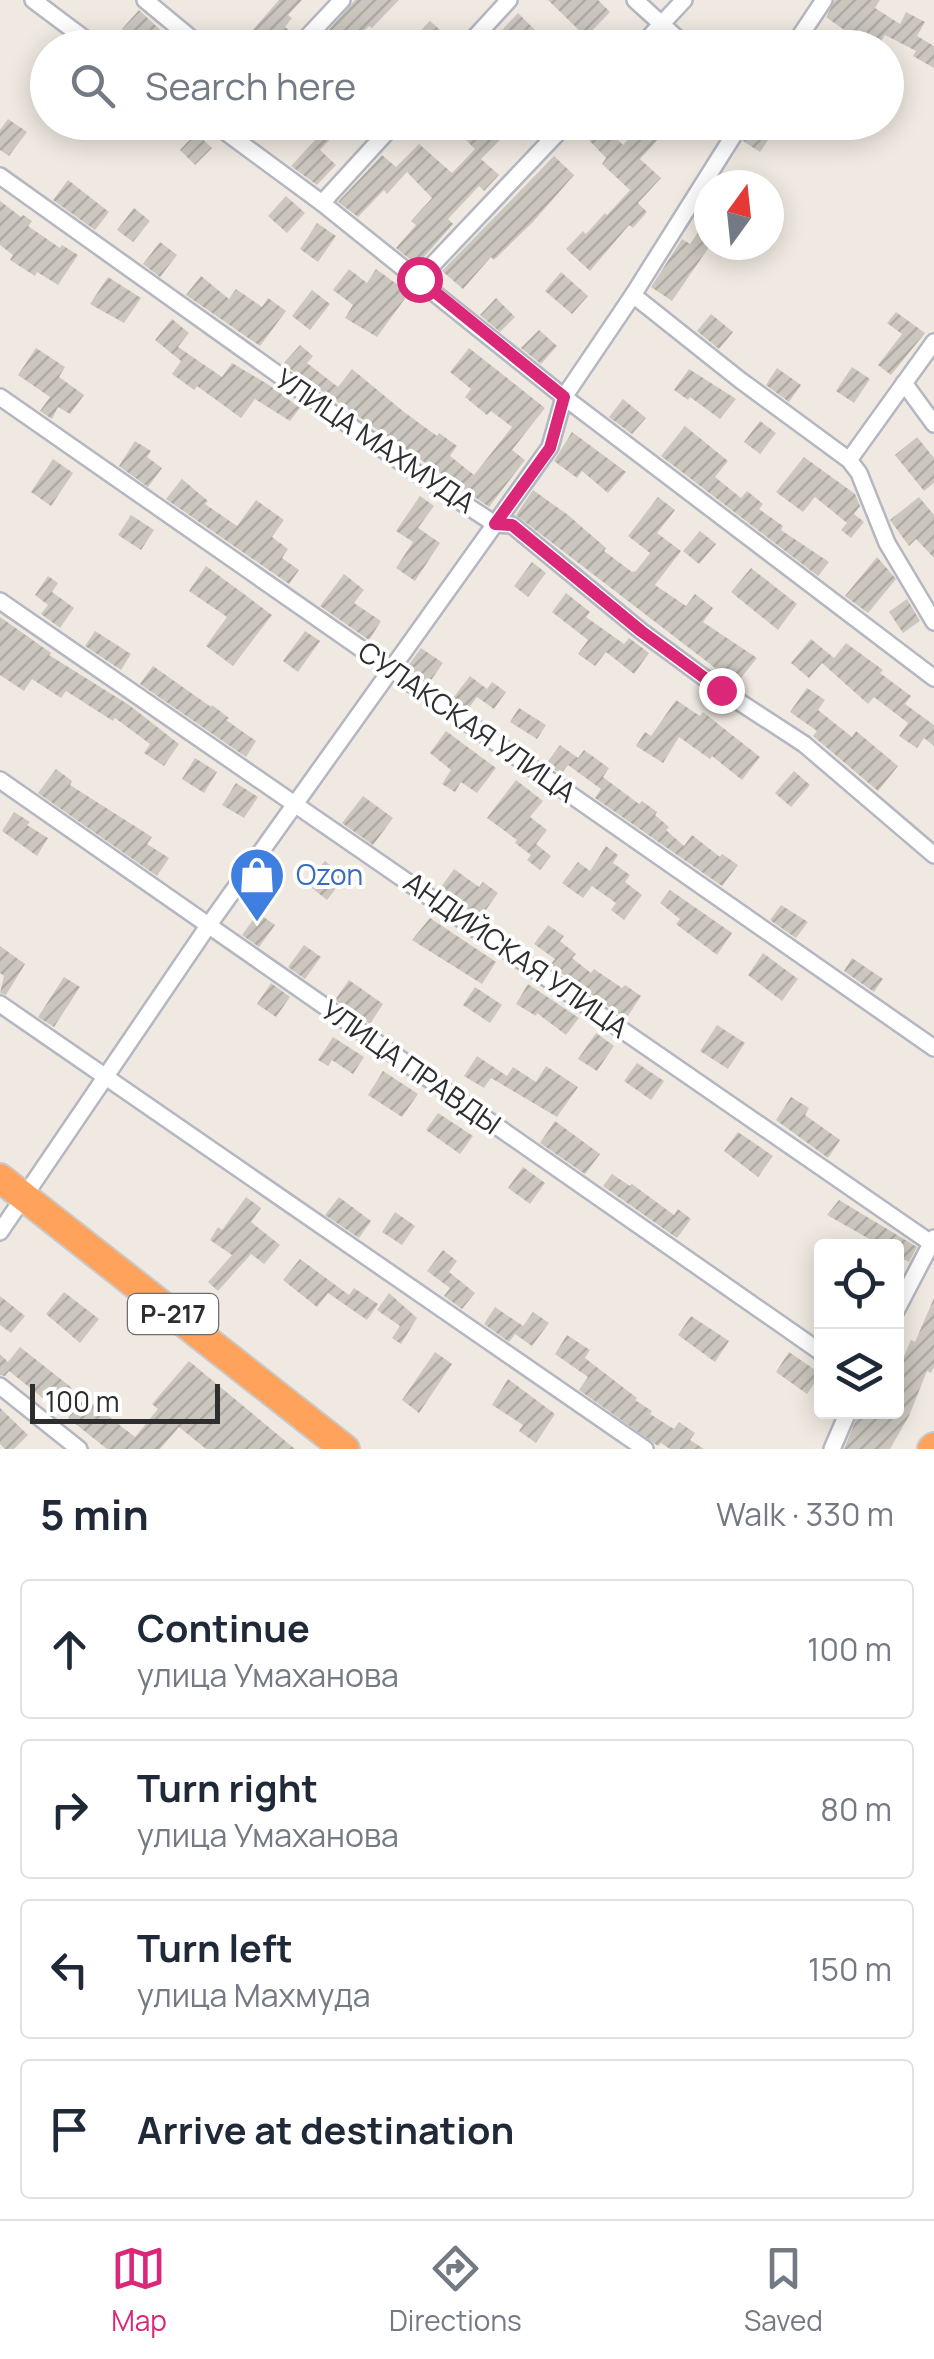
<!DOCTYPE html>
<html lang="en">
<head>
<meta charset="utf-8">
<style>
	body { margin:0; font-family:Manrope,sans-serif; background:#f2f2f3; color:#1f2937 }
	.controls { position:absolute; right:30px; bottom:30px; display:grid; overflow:hidden; border-radius:10px; box-shadow:0 5px 25px #0003 }
	.controls button { width:90px; height:90px; display:grid; place-items:center; padding:0; border:0; border-bottom:2px solid #e0e1e3; background:#fff; color:#1f2937; font:50px sans-serif }
	.compass { position:absolute; left:694px; top:170px; width:90px; height:90px; border-radius:50%; background:#fff; box-shadow:0 5px 25px #0003; rotate:15deg }
	.scale { position:absolute; left:30px; bottom:25px; width:190px; box-sizing:border-box; padding-left:10px; border:5px solid #2e2e2e; border-top:0; font-size:28px; line-height:35px; white-space:nowrap; color:#2e2e2e; -webkit-text-stroke:8px #fff; paint-order:stroke }
	.stop { position:absolute; width:30px; height:30px; margin:-22px; border:8px solid #db2777; border-radius:50%; background:#fff }
	.stop.end { background:#db2777; border-color:#fff; box-shadow:0 2px 10px #0008 }
	.list { margin:0; padding:0; list-style:none }
	h2 { display:flex; justify-content:space-between; align-items:center; height:130px; margin:0; padding:0 40px; font-size:42px }
	h2 small { font-size:32px; font-weight:400; color:#747a83 }
	.list li { display:grid; grid-template-columns:65px 1fr auto; gap:30px; align-items:center; box-sizing:border-box; height:140px; margin:0 20px 20px; padding:0 20px; border:2px solid #e0e1e3; border-radius:10px }
	.list b { display:block; font-size:38px; white-space:nowrap }
	.list p { margin:0; font-size:32px; white-space:nowrap; color:#747a83 }
	.list em { font-size:32px; font-style:normal; color:#747a83 }
	.icon { flex:none; width:55px; height:55px; fill:none; stroke:currentColor; stroke-width:2; stroke-linecap:round; stroke-linejoin:round }
	.map { position:relative; flex:none; width:934px; height:1449px; overflow:hidden }
	.search { position:absolute; background:#fff; box-shadow:0 5px 25px #0003; left:30px; right:30px; top:30px; height:110px; display:flex; align-items:center; gap:25px; box-sizing:border-box; padding:0 35px; border-radius:55px; color:#747a83; font-size:38px }
	.sheet { height:770px; background:#fff }
	nav { display:flex; justify-content:space-around; align-items:center; box-sizing:border-box; height:140px; border-top:2px solid #e0e1e3; background:#fff; font-size:28px; color:#747a83 }
	nav a { display:grid; justify-items:center; gap:5px }
	nav .on { color:#db2777 }
	.map>svg:first-child { display:block }
	.building { fill:url(#building-hatch) }
	.lines { fill:none; stroke-linecap:round; stroke-linejoin:round }
	.street-casing { stroke:#b4b7c1; stroke-width:20 }
	.highway-casing { stroke:#c9c9c9; stroke-width:32 }
	.street { stroke:#fff; stroke-width:15 }
	.highway { stroke:#ffa35c; stroke-width:28 }
	.route { stroke:#db2777; stroke-width:12 }
	.labels { text-anchor:middle; stroke-width:8; stroke-linejoin:round; paint-order:stroke }
	.shield { fill:#fff; stroke:#6d6d6d; stroke-width:2.5 }
	.shield-label { font-size:25px; font-weight:bold; fill:#2e2e2e }
	.street-label { font-size:28px; fill:#2e2e2e; stroke:#fff }
	.shop-label { font-size:28px; fill:#366cbe; stroke:#fff; text-anchor:start }
</style>
</head>
<body>
<div class="map">
<svg width="934" height="1449" viewBox="0 0 934 1449">
	<defs>
		<pattern id="building-hatch" width="6" height="6" patternUnits="userSpaceOnUse" patternTransform="scale(2.5)"><rect width="6" height="6" fill="#cbc7bf"/><path d="M-1 1l2-2M0 6l6-6M5 7l2-2" fill="none" stroke="#afaba4"/></pattern>
	</defs>
	<rect width="100%" height="100%" fill="#efe9e1"/>
	<g class="building">
		<polygon points="279,0 302,0 288,15 292,18 285,27 294,34 285,48 237,48"/>
		<polygon points="355,0 399,0 372,28 369,26 347,48 313,48"/>
		<polygon points="548,0 598,0 610,12 586,37"/>
		<polygon points="835,0 880,0 875,8 900,24 906,12 925,22 917,36 934,46 934,68 913,56 916,51 885,35 880,43 859,30 854,37 826,17"/>
		<polygon points="139,10 156,26 181,48 142,48 122,29"/>
		<polygon points="518,13 540,35 527,48 485,48"/>
		<polygon points="430,21 450,39 442,48 426,48 415,37"/>
		<polygon points="8,119 27,132 9,156 0,150 0,130"/>
		<polygon points="299,122 376,122 360,139 345,124 320,150 336,165 317,185 291,166 316,139"/>
		<polygon points="448,122 492,122 505,135 481,159 499,175 484,191 479,186 448,219 453,224 417,265 396,248 416,225 411,221 432,198 407,172 387,194 384,190 358,217 338,202 382,155 396,167 419,144 452,173 475,149"/>
		<polygon points="644,122 651,122 663,134 640,159 661,178 638,203 647,212 633,228 629,225 590,271 566,249 583,231 586,234 605,213 607,215 630,190 602,164 606,158 588,139 601,123 623,145"/>
		<polygon points="753,122 763,122 775,130 760,152 743,141"/>
		<polygon points="196,133 212,148 195,165 180,150"/>
		<polygon points="554,156 574,175 533,222 494,260 491,257 463,289 442,271"/>
		<polygon points="68,180 109,212 95,230 53,200"/>
		<polygon points="286,196 305,213 287,233 268,216"/>
		<polygon points="0,201 21,217 23,215 32,221 28,226 60,248 62,245 78,255 58,285 37,272 35,276 10,260 13,255 0,245"/>
		<polygon points="134,208 150,221 133,242 117,230"/>
		<polygon points="709,217 709,247 672,301 651,287 682,239 690,244"/>
		<polygon points="317,223 336,236 318,262 300,249"/>
		<polygon points="160,242 177,255 160,277 143,264"/>
		<polygon points="349,269 367,283 376,269 409,293 377,337 345,318 353,305 333,290"/>
		<polygon points="561,272 588,296 572,314 545,291"/>
		<polygon points="201,276 229,299 236,289 262,307 268,298 286,311 260,346 186,295"/>
		<polygon points="108,277 141,298 124,323 90,304"/>
		<polygon points="312,290 330,304 310,330 292,316"/>
		<polygon points="496,298 515,317 500,332 480,315"/>
		<polygon points="896,312 925,333 891,375 878,365 902,334 887,323"/>
		<polygon points="711,314 733,332 719,349 697,331"/>
		<polygon points="172,319 189,333 178,347 222,377 232,363 269,385 300,408 290,421 255,399 241,418 197,386 194,390 172,374 181,361 155,340"/>
		<polygon points="539,330 557,346 541,364 521,348"/>
		<polygon points="300,345 313,356 307,363 338,387 352,369 404,412 437,436 439,433 457,446 450,456 474,475 512,427 491,411 487,415 465,397 471,389 450,372 469,348 545,408 512,450 525,460 489,507 283,364"/>
		<polygon points="36,348 65,367 59,377 84,395 70,414 58,407 52,419 40,411 50,397 18,375"/>
		<polygon points="852,367 870,379 854,403 836,391"/>
		<polygon points="777,368 801,385 789,402 766,385"/>
		<polygon points="689,369 736,399 720,419 690,397 688,400 674,390"/>
		<polygon points="623,399 646,418 632,434 609,417"/>
		<polygon points="760,421 776,433 760,454 744,442"/>
		<polygon points="685,426 728,461 715,477 741,498 747,491 763,504 759,509 783,526 781,530 829,562 818,576 661,456"/>
		<polygon points="572,432 626,472 608,493 582,471 577,478 554,461"/>
		<polygon points="917,437 934,458 934,483 924,491 895,455"/>
		<polygon points="135,441 151,451 147,457 162,468 148,487 119,466"/>
		<polygon points="804,457 855,494 860,506 854,514 864,522 851,538 841,530 847,523 815,497 803,512 776,492"/>
		<polygon points="53,459 73,473 51,506 31,492"/>
		<polygon points="182,479 208,501 205,504 237,526 256,500 284,520 272,537 288,549 282,558 299,570 289,584 166,499"/>
		<polygon points="533,490 568,515 606,548 604,551 632,572 636,571 650,553 628,536 658,497 675,510 657,533 681,551 655,585 686,606 695,594 713,608 703,622 757,658 736,684 516,515"/>
		<polygon points="420,496 434,506 418,528 440,543 415,581 396,568 413,542 396,531"/>
		<polygon points="919,497 934,515 934,558 916,539 909,546 890,520"/>
		<polygon points="131,515 154,530 141,550 118,535"/>
		<polygon points="700,531 716,544 699,564 683,551"/>
		<polygon points="877,557 896,579 868,613 845,596"/>
		<polygon points="532,562 546,573 528,597 514,586"/>
		<polygon points="206,566 272,615 233,666 206,646 227,617 189,591"/>
		<polygon points="751,568 797,604 778,630 731,592"/>
		<polygon points="344,574 364,590 354,603 381,621 369,640 320,606"/>
		<polygon points="48,576 58,583 52,592 74,608 60,628 41,614 48,605 35,595"/>
		<polygon points="566,593 590,612 586,617 624,644 629,638 649,653 634,674 606,652 595,666 578,654 588,640 552,612"/>
		<polygon points="907,599 920,621 903,633 889,612"/>
		<polygon points="0,617 51,653 49,655 129,705 179,744 164,766 144,753 150,744 115,718 113,721 66,691 61,698 32,679 24,691 0,675"/>
		<polygon points="95,631 131,654 121,670 85,646"/>
		<polygon points="305,631 320,641 298,672 283,661"/>
		<polygon points="811,639 834,658 846,643 883,670 880,673 911,696 905,704 934,725 934,746 924,738 917,748 899,736 908,723 874,697 868,704 822,663 809,678 791,663"/>
		<polygon points="421,648 443,663 429,683 407,667"/>
		<polygon points="153,666 211,707 212,705 229,718 226,720 256,741 246,757 140,684"/>
		<polygon points="470,676 487,689 492,682 506,692 494,709 477,697 468,709 453,698"/>
		<polygon points="807,688 825,700 818,710 852,737 856,731 898,766 878,791 813,736 817,731 790,712"/>
		<polygon points="676,700 700,716 703,712 760,757 742,780 712,756 710,759 679,737 663,763 636,746 645,732 651,736"/>
		<polygon points="519,708 546,725 537,739 510,722"/>
		<polygon points="446,731 496,768 477,793 461,782 455,792 442,784 451,770 430,753"/>
		<polygon points="560,745 578,758 584,750 609,768 603,777 639,804 642,801 657,812 655,815 669,827 666,830 684,846 692,835 720,857 722,854 738,865 722,886 595,798 601,789 568,765 561,774 546,764"/>
		<polygon points="195,758 217,772 204,793 182,779"/>
		<polygon points="56,769 72,781 70,785 152,837 147,844 169,858 157,876 38,793"/>
		<polygon points="794,771 810,785 791,807 775,793"/>
		<polygon points="516,780 543,801 530,817 547,830 536,844 551,856 540,870 527,860 531,855 515,843 517,840 487,818"/>
		<polygon points="236,783 258,797 244,818 222,805"/>
		<polygon points="363,796 393,818 373,845 342,823"/>
		<polygon points="14,812 30,822 27,825 48,838 37,856 2,831"/>
		<polygon points="606,846 618,855 613,863 630,875 625,882 642,895 624,920 611,910 616,903 592,886 583,898 562,883 578,862 590,871"/>
		<polygon points="325,861 345,877 327,900 307,884"/>
		<polygon points="454,869 479,887 483,882 498,893 480,918 439,890"/>
		<polygon points="670,890 732,933 717,955 676,924 680,919 660,903"/>
		<polygon points="781,905 808,922 796,938 770,920"/>
		<polygon points="258,913 275,925 259,947 242,935"/>
		<polygon points="430,918 496,962 482,984 412,940"/>
		<polygon points="548,925 564,936 560,941 576,954 572,958 591,973 594,969 622,988 625,985 641,996 626,1019 550,965 555,959 534,944"/>
		<polygon points="304,945 321,957 305,979 288,967"/>
		<polygon points="0,946 25,964 6,995 0,993 4,976 0,973"/>
		<polygon points="763,953 798,979 782,1001 748,975"/>
		<polygon points="852,958 883,979 874,992 844,971"/>
		<polygon points="64,977 80,987 54,1027 38,1017"/>
		<polygon points="349,980 383,1004 370,1024 335,1000"/>
		<polygon points="271,983 290,997 276,1017 257,1004"/>
		<polygon points="528,984 579,1018 566,1035 537,1013 536,1016 516,1004"/>
		<polygon points="475,987 502,1005 490,1023 463,1005"/>
		<polygon points="717,1025 745,1043 728,1069 700,1051"/>
		<polygon points="596,1033 614,1046 597,1071 578,1059"/>
		<polygon points="333,1037 364,1057 353,1074 332,1060 328,1066 318,1060"/>
		<polygon points="477,1056 507,1076 513,1067 536,1082 546,1066 578,1087 557,1117 491,1078 484,1088 464,1076"/>
		<polygon points="637,1063 664,1081 651,1100 624,1081"/>
		<polygon points="383,1071 418,1094 402,1117 368,1095"/>
		<polygon points="791,1097 809,1108 805,1115 840,1140 828,1158 776,1120"/>
		<polygon points="438,1113 473,1136 460,1154 426,1130"/>
		<polygon points="555,1121 600,1154 585,1174 540,1143"/>
		<polygon points="738,1132 773,1156 758,1177 724,1151"/>
		<polygon points="523,1167 545,1183 530,1204 508,1188"/>
		<polygon points="612,1174 630,1186 632,1184 674,1215 678,1209 691,1219 677,1238 603,1186"/>
		<polygon points="246,1197 261,1208 251,1222 280,1245 264,1264 251,1254 218,1291 208,1282 232,1255 210,1240 218,1227 222,1230"/>
		<polygon points="339,1197 371,1221 359,1238 325,1215"/>
		<polygon points="839,1200 917,1247 909,1262 896,1255 896,1246 882,1246 827,1215"/>
		<polygon points="395,1212 415,1226 402,1245 382,1232"/>
		<polygon points="443,1250 457,1261 449,1272 475,1293 462,1309 444,1296 450,1288 427,1271"/>
		<polygon points="300,1259 349,1295 354,1288 378,1304 367,1320 328,1293 317,1307 283,1280"/>
		<polygon points="64,1292 99,1319 80,1343 46,1314"/>
		<polygon points="389,1293 417,1318 401,1344 392,1338 400,1326 377,1310"/>
		<polygon points="0,1296 25,1316 11,1333 0,1325"/>
		<polygon points="934,1298 934,1367 931,1373 927,1371 909,1416 890,1449 844,1449 859,1412 896,1412 896,1364 900,1365 911,1340 915,1342"/>
		<polygon points="495,1307 523,1326 533,1312 549,1323 532,1346 515,1334 509,1342 484,1324"/>
		<polygon points="691,1316 729,1341 715,1362 678,1335"/>
		<polygon points="567,1335 590,1350 585,1358 637,1398 635,1400 652,1411 650,1414 674,1429 679,1422 695,1433 690,1440 704,1449 670,1449 661,1443 658,1446 579,1390 588,1377 555,1354"/>
		<polygon points="20,1347 72,1388 54,1407 9,1371 5,1376 0,1375 0,1354 8,1362"/>
		<polygon points="435,1352 452,1364 419,1413 402,1400"/>
		<polygon points="789,1352 821,1374 807,1394 776,1372"/>
		<polygon points="189,1361 295,1449 206,1449 179,1427 160,1449 107,1449 68,1418 85,1398 135,1437 158,1409 152,1404"/>
		<polygon points="508,1379 555,1414 536,1443 519,1431 523,1425 492,1405"/>
		<polygon points="0,1408 28,1435 14,1449 5,1449 0,1444"/>
	</g>
	<g class="lines">
		<g class="street-casing">
			<g id="street">
				<polyline points="33,0 97,48"/>
				<polyline points="145,0 203,48"/>
				<polyline points="635,0 688,48"/>
				<polyline points="297,48 342,0"/>
				<polyline points="465,48 509,0"/>
				<polyline points="639,48 684,0"/>
				<polyline points="792,48 824,0"/>
				<polyline points="212,122 322,203 564,397 934,678"/>
				<polyline points="0,176 415,472 495,524 512,525 641,631 721,690 804,744 934,855"/>
				<polyline points="322,203 396,122"/>
				<polyline points="419,279 568,122"/>
				<polyline points="633,295 740,380 849,460 859,473 887,543 934,622"/>
				<polyline points="904,383 934,424"/>
				<polyline points="0,397 934,1048"/>
				<polyline points="849,460 934,342"/>
				<polyline points="0,601 931,1243"/>
				<polyline points="0,780 822,1353"/>
				<polyline points="0,1004 645,1449"/>
				<polyline points="0,1232 208,926 550,447 564,397 633,295 742,122"/>
				<polyline points="896,1311 934,1238"/>
				<polyline points="0,1386 79,1449"/>
				<polyline points="832,1449 848,1412"/>
			</g>
		</g>
		<g class="highway-casing">
			<g id="highway">
				<polyline points="0,1178 345,1449"/>
				<polyline points="932,1449 934,1447"/>
			</g>
		</g>
		<use href="#street" class="street"/>
		<use href="#highway" class="highway"/>
	</g>
	<g class="lines">
		<polyline class="route" points="419,279 564,397 550,448 495,524 512,525 641,631 721,690"/>
	</g>
	<defs>
		<g id="shop-pin" transform="scale(2.875)"><path d="M0 17L-7.5 6A9.5 9.5 0 1 1 7.5 6Z" fill="#3f7fe0" stroke="#fff"/><path d="M-5-2.5h2.3a2.7 3.5 0 0 1 5.4 0H5L5.5 6h-11ZM-1.5-2.5h3a1.5 2.3 0 0 0-3 0Z" fill="#fff"/></g>
	</defs>
	<g fill-rule="evenodd">
		<use href="#shop-pin" x="257" y="875"/>
	</g>
	<g class="labels">
		<rect class="shield" x="128" y="1294" width="90" height="40" rx="8"/>
		<g class="shield-label">
			<text x="173" y="1323">Р-217</text>
		</g>
		<g class="street-label">
			<text transform="translate(375 441) rotate(34)" y="10">УЛИЦА МАХМУДА</text>
			<text transform="translate(467 722) rotate(35)" y="10">СУЛАКСКАЯ УЛИЦА</text>
			<text transform="translate(516 955) rotate(35)" y="10">АНДИЙСКАЯ УЛИЦА</text>
			<text transform="translate(411 1067) rotate(35)" y="10">УЛИЦА ПРАВДЫ</text>
		</g>
		<g class="shop-label">
			<text x="296" y="885">Ozon</text>
		</g>
	</g>
</svg>
<div class="controls">
<button><svg class="icon" aria-label="locate" viewBox="0 0 24 24"><circle cx="12" cy="12" r="6"/><path d="M12 2v4M12 18v4M2 12h4M18 12h4"/></svg></button>
<button><svg class="icon" aria-label="layers" viewBox="0 0 24 24"><path d="M12 4l9 5-9 5-9-5zM3 14l9 5 9-5"/></svg></button>
</div>
<svg class="compass" viewBox="-18 -18 36 36"><path d="M0-13l5 13h-10z" fill="#e53935"/><path d="M0 13l5-13h-10z" fill="#747a83"/></svg>
<div class="scale">100 m</div>
<div class="stop" style="left:419px;top:279px"></div>
<div class="stop end" style="left:721px;top:690px"></div>
<div class="search"><svg class="icon" aria-label="search" viewBox="0 0 24 24"><circle cx="10" cy="10" r="6"/><path d="M15 15l6 6"/></svg>Search here</div>
</div>
<section class="sheet">
<h2>5 min<small>Walk · 330 m</small></h2>
<ul class="list">
<li><svg class="icon" aria-label="ahead" viewBox="0 0 24 24"><path d="M12 20V5M6 11l6-6 6 6"/></svg><div><b>Continue</b><p>улица Умаханова</p></div><em>100 m</em></li>
<li><svg class="icon" aria-label="right" viewBox="0 0 24 24"><path d="M7 20v-9h11M14 6l5 5-5 5"/></svg><div><b>Turn right</b><p>улица Умаханова</p></div><em>80 m</em></li>
<li><svg class="icon" aria-label="left" viewBox="0 0 24 24"><path d="M17 20v-9H6M10 6l-5 5 5 5"/></svg><div><b>Turn left</b><p>улица Махмуда</p></div><em>150 m</em></li>
<li><svg class="icon" aria-label="arrive" viewBox="0 0 24 24"><path d="M6 21V4h12l-3 4 3 4H6"/></svg><div><b>Arrive at destination</b></div></li>
</ul>
</section>
<nav>
<a class="on"><svg class="icon" aria-label="map" viewBox="0 0 24 24"><path d="M3 6l6-2 6 2 6-2v14l-6 2-6-2-6 2zM9 4v14M15 6v14"/></svg>Map</a>
<a><svg class="icon" aria-label="directions" viewBox="0 0 24 24"><path d="M12 3l9 9-9 9-9-9zM9 14v-3h6M13 9l2 2-2 2"/></svg>Directions</a>
<a><svg class="icon" aria-label="saved" viewBox="0 0 24 24"><path d="M7 4h10v16l-5-4-5 4z"/></svg>Saved</a>
</nav>
</body>
</html>
